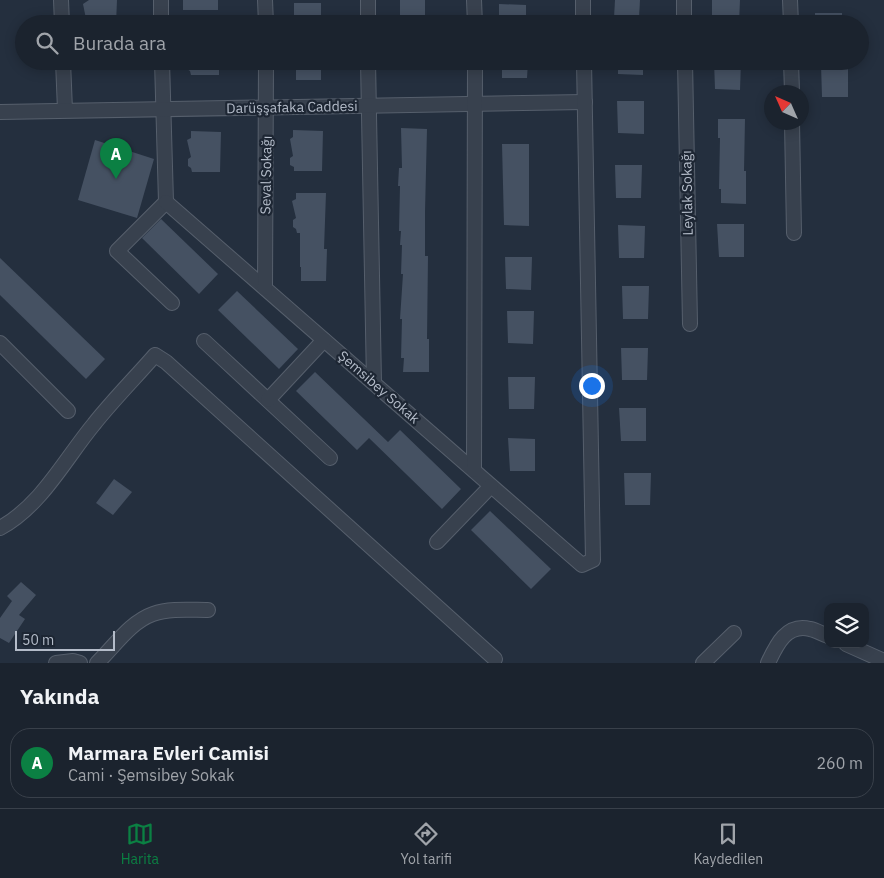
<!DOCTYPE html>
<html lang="tr">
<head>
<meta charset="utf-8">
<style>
	body { margin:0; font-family:"IBM Plex Sans",sans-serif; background:#242b36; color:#f1f3f6 }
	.controls { position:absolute; right:15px; bottom:15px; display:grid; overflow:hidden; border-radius:10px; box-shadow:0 2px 12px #0003 }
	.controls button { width:45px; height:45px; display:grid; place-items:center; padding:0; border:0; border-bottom:1px solid #39404a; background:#1b232e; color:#f1f3f6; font:25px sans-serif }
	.compass { position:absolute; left:764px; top:85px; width:45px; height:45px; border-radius:50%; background:#1b232e; box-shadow:0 2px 12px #0003; rotate:315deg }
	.scale { position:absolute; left:15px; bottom:12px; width:100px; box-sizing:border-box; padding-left:5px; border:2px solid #b4bcc9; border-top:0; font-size:14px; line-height:18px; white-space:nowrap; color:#b4bcc9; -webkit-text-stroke:4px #1d2633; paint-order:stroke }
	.you { position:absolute; left:591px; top:385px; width:18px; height:18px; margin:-12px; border:4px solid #fff; border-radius:50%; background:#1a73e8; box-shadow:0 0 0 8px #1a73e833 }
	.badge { display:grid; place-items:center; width:32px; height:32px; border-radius:50%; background:#0b8043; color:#fff; font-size:16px; font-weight:700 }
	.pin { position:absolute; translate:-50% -41px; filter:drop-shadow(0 1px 2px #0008) }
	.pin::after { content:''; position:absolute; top:26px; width:18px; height:15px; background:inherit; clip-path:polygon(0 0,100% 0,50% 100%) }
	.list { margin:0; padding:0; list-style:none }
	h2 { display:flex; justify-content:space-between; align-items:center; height:65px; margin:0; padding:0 20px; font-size:21px }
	h2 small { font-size:16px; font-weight:400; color:#a0a4aa }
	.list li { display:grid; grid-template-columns:32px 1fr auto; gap:15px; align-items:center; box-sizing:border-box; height:70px; margin:0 10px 10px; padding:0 10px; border:1px solid #39404a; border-radius:20px }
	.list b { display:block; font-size:19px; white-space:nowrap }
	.list p { margin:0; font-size:16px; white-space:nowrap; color:#a0a4aa }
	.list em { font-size:16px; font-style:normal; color:#a0a4aa }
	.icon { flex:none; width:28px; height:28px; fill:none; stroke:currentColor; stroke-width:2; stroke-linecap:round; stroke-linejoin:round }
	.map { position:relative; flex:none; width:884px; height:663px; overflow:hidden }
	.search { position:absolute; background:#1b232e; box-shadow:0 2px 12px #0003; left:15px; right:15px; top:15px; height:55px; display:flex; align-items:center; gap:12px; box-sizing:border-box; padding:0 18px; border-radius:28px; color:#a0a4aa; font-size:19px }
	.sheet { height:145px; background:#1b232e }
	nav { display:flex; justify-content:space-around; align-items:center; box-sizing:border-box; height:70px; border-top:1px solid #39404a; background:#1b232e; font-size:14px; color:#a0a4aa }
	nav a { display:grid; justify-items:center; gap:2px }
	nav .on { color:#0b8043 }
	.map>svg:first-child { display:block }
	.building { fill:#455162 }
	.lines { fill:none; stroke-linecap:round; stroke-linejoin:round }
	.minor-casing { stroke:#565f6c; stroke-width:16 }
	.minor { stroke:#38414e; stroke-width:14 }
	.labels { text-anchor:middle; stroke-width:4.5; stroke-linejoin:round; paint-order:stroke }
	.street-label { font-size:14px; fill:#b4bcc9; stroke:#1d2633 }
</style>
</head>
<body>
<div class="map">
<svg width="884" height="663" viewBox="0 0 884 663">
	<rect width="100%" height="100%" fill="#242f3e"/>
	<g class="building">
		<polygon points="89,0 117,0 116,24 87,24 83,4"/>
		<rect x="183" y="0" width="35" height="10"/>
		<rect x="400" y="0" width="25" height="18"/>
		<polygon points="615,0 640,0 639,18 614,18"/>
		<polygon points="712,0 740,0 739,24 714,24 714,17 712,17"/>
		<polygon points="294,3 321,3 321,24 296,24 296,22 294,22"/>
		<polygon points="499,4 526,5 526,24 499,23"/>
		<rect x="815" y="13" width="27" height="11"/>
		<polygon points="174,61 219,61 219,75 191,75 190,71"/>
		<rect x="296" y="61" width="25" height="19"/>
		<polygon points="502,61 528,61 527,78 502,78"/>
		<polygon points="618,61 643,61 643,75 618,74"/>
		<polygon points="714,61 741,61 740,90 715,89"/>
		<polygon points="821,64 848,64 848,97 822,97"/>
		<polygon points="617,101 644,101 644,134 618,133"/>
		<polygon points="718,119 745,119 744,171 746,171 746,204 721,203 721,189 719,189 720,138 718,138"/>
		<polygon points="401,128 427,129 425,212 425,256 428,256 427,339 429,339 429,372 403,372 404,358 401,358 402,319 400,319 403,274 401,274 402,245 400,245 401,231 399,231 400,186 398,186 399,168 402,168"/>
		<polygon points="293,130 323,131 322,171 294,171 294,167 290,165 290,158 293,156 290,139 293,137"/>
		<polygon points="191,131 221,132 220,172 192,172 191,168 188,166 188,159 191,157 187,140 191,138"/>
		<polygon points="95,140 154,159 137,218 78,200"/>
		<polygon points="502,144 529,144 529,226 504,225"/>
		<polygon points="615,165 642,165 641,198 616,198"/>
		<polygon points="296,193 326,193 324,249 327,249 326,281 301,281 301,267 300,267 300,233 297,233 296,229 293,227 293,220 296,218 292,201 296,199"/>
		<polygon points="161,219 218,274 199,294 142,238"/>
		<polygon points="717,224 744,224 744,257 719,257"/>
		<polygon points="618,225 645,226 644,258 619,258"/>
		<polygon points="505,257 532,257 531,290 506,289"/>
		<polygon points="0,258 105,359 86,379 0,295"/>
		<polygon points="622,286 649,286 648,319 623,319"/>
		<polygon points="237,291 298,349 279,369 218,310"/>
		<polygon points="507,311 534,311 533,344 508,343"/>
		<polygon points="621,348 648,348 647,380 622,380"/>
		<polygon points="315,372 388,442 400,430 461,489 442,509 369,438 357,450 296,391"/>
		<polygon points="508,377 535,377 534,409 509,409"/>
		<polygon points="619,408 646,408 646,441 621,441"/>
		<polygon points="508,438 535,439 535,471 510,471"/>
		<polygon points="624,473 651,473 650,505 625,505"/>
		<polygon points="114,479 132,492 113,515 96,503"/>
		<polygon points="490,511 551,569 531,589 471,530"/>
		<polygon points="21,582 36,595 19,615 25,619 9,643 0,638 0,618 12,601 7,596"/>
	</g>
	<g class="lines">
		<g class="minor-casing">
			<g id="minor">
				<polyline points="61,0 62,24"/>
				<polyline points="161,0 161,24"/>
				<polyline points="265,0 266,24"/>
				<polyline points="368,0 368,24"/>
				<polyline points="474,0 475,24"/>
				<polyline points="583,0 583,24"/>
				<polyline points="684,0 684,24"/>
				<polyline points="790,0 791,24"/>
				<polyline points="63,61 65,110"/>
				<polyline points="162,61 166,202 117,251 172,303"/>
				<polyline points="368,61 374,383"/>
				<polyline points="685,61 690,324"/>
				<polyline points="791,61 792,92"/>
				<polyline points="0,112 585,102"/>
				<polyline points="792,122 794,233"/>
				<polyline points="166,202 582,565 593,560 584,61"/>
				<polyline points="265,288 266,61"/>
				<polyline points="204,341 330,458"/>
				<polyline points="0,343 68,411"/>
				<polyline points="268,400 324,340"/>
				<polyline points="474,470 475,61"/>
				<path d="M0,528C41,506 65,459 94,424C113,400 135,378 155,355L166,362L495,659"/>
				<polyline points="437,542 491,486"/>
				<polyline points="846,644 884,661"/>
				<polyline points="56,663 73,661 80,663"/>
				<path d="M97,663C114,647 130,622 153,614C170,608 190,610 208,610"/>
				<polyline points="703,663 734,633"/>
				<path d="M768,663C776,646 786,623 810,629C816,630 822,634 828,636"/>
			</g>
		</g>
		<use href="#minor" class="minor"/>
	</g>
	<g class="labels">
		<g class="street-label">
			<text transform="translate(292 107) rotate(-1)" y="5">Darüşşafaka Caddesi</text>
			<text transform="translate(266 175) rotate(-89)" y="5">Seval Sokağı</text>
			<text transform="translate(687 193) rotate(-91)" y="5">Leylak Sokağı</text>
			<text transform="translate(379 387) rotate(41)" y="5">Şemsibey Sokak</text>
		</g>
	</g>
</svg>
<div class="controls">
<button><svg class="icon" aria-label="layers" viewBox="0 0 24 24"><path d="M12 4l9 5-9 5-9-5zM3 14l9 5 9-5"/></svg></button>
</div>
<svg class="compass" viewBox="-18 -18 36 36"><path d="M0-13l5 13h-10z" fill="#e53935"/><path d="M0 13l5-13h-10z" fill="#a0a4aa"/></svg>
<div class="scale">50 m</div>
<div class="you"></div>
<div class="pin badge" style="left:116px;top:179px">A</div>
<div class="search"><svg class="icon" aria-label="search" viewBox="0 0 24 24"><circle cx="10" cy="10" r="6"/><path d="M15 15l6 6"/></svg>Burada ara</div>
</div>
<section class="sheet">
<h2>Yakında<small></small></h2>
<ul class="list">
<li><span class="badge">A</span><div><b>Marmara Evleri Camisi</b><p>Cami · Şemsibey Sokak</p></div><em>260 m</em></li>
</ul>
</section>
<nav>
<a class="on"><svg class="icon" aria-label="map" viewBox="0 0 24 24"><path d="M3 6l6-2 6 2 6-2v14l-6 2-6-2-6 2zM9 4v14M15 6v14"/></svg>Harita</a>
<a><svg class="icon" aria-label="directions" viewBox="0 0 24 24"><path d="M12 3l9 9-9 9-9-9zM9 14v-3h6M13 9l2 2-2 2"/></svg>Yol tarifi</a>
<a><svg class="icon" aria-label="saved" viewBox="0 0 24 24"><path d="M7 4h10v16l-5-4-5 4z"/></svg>Kaydedilen</a>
</nav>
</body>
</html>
